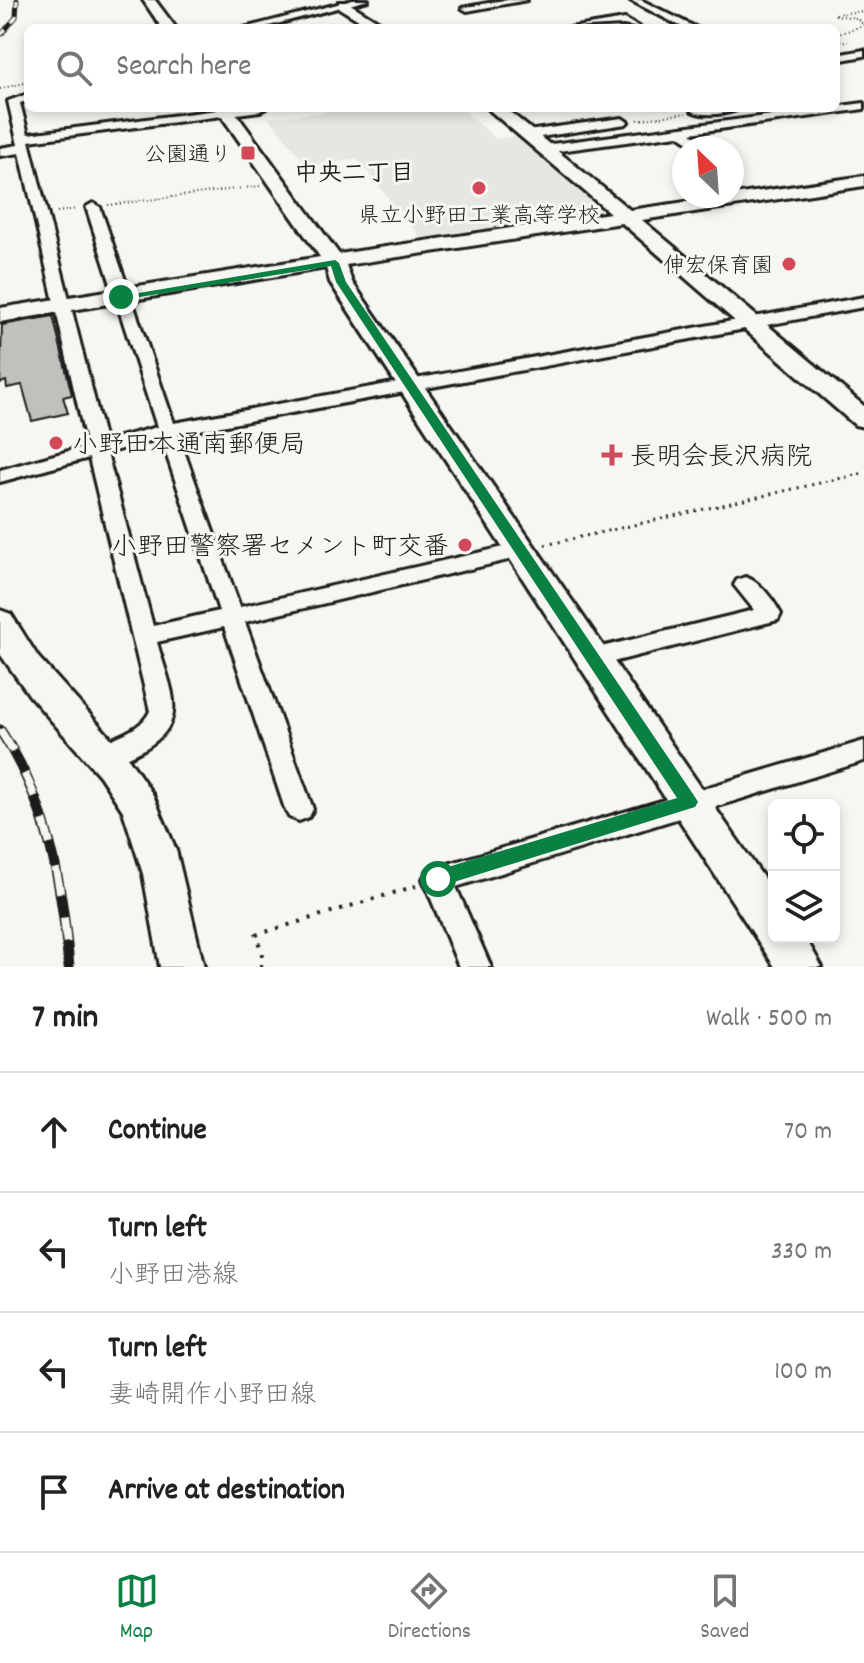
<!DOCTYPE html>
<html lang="en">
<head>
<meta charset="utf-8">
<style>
	body { margin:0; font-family:Dekko,"Klee One",sans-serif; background:#f6f6f6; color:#222 }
	.controls { position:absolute; right:24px; bottom:24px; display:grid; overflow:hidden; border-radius:12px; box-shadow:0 4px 12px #0003 }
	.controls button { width:72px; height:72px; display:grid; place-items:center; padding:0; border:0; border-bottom:2px solid #e0e0e0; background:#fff; color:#222; font:40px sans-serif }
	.compass { position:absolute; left:672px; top:136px; width:72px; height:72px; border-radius:50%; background:#fff; box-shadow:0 4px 12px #0003; rotate:335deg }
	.stop { position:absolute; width:24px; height:24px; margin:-18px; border:6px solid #0b8043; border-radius:50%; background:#fff }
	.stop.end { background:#0b8043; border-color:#fff; box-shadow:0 2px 8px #0008 }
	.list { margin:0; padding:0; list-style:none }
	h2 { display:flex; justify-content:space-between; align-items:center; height:104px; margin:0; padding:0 32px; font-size:34px }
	h2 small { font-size:26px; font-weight:400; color:#767676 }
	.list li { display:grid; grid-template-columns:52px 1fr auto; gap:24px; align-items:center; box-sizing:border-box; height:120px; padding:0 32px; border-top:2px solid #e0e0e0 }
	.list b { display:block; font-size:30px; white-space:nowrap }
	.list p { margin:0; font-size:26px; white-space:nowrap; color:#767676 }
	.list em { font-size:26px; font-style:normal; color:#767676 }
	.icon { flex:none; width:44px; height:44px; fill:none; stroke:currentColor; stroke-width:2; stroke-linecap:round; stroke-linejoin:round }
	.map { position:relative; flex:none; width:864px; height:967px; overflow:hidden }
	.search { position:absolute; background:#fff; box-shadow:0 4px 12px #0003; left:24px; right:24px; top:24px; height:88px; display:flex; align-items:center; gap:20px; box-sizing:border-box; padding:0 28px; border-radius:12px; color:#767676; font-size:30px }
	.sheet { height:584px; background:#fff }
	nav { display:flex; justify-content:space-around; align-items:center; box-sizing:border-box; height:112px; border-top:2px solid #e0e0e0; background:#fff; font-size:22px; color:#767676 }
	nav a { display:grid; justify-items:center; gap:4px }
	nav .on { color:#0b8043 }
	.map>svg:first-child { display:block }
	.built { fill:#e6e6e2 }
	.building { fill:#c0c0bd; stroke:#1c1c1c; stroke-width:2 }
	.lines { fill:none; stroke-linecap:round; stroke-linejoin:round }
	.street-casing { stroke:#1c1c1c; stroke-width:6 }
	.secondary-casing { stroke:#1c1c1c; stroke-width:6 }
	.path-far2 { stroke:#1c1c1c; stroke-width:2; stroke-dasharray:1 3; stroke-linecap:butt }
	.path-far1 { stroke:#1c1c1c; stroke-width:3; stroke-dasharray:2 5; stroke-linecap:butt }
	.path { stroke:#1c1c1c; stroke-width:4; stroke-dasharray:3 8; stroke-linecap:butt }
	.street { fill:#f6f6f2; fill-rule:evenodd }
	.secondary { fill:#f6f6f2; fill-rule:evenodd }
	.rail-far1-casing { stroke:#1c1c1c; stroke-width:5 }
	.rail-casing { stroke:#1c1c1c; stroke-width:11 }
	.rail-far1 { stroke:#f6f6f2; stroke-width:3; stroke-dasharray:9; stroke-linecap:butt }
	.rail { stroke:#f6f6f2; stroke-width:8; stroke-dasharray:25; stroke-linecap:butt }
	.route { fill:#0b8043 }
	.poi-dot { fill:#d1495b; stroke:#f6f6f2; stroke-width:3 }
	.labels { text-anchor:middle; stroke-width:6; stroke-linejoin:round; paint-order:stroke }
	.far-poi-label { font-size:22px; fill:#1c1c1c; stroke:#f6f6f2; text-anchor:end }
	.far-neighbourhood-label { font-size:24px; font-weight:bold; fill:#1c1c1c; stroke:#f6f6f2 }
	.poi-label { font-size:26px; fill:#1c1c1c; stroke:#f6f6f2; text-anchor:start }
</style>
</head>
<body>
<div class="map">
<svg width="864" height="967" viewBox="0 0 864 967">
	<rect width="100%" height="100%" fill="#f6f6f2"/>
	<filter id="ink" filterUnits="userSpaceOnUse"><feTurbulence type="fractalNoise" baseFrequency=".0125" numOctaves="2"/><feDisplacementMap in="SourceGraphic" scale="16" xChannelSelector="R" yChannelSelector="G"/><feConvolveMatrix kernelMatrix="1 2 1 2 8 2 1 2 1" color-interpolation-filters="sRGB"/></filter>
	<g filter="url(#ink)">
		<polygon class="built" points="362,108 461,108 496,139 519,136 604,209 421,238 357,159 308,166 269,118"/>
		<polygon class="building" points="53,316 72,395 63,397 68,413 32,421 22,385 7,388 6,381 0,383 2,325"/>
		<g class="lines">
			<g class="street-casing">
				<g id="street">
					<polygon points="353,0 368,0 261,28 244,28"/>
					<polygon points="504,0 527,0 467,11 462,8"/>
					<polygon points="630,0 641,0 697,28 684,28"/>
					<polygon points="625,19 640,28 623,25 570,28"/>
					<polygon points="864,50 864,56 836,61 836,55"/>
					<path d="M28,94V101L20,103L28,134L233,108H266L260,111L29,141L105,441L157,427L86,207L93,203L100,207L174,423L864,297V307L178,434L240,607L521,543L529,545L532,550L529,555L521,557L245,622L313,809L309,817L299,821L289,817L285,809L224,627L157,642C171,693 194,725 135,754C122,760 110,769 95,764L91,757C102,735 138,737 150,711L89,458L0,482V470L87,446L20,153L0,156V148L18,145L8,101ZM161,438L219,611L153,626L107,453Z"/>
					<polygon points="864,103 864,109 691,133 712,148 698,148 678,135 544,153 538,149 544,145"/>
					<path d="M741,108C730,114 703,117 692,111L696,108Z"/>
					<polygon points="622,118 628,122 626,124 527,139 521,135 527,131"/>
					<path d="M745,577C760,581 774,601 781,614L778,620L593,667L585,664L581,658L585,652L593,649L754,610L734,585L737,580Z"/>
					<polygon points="864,741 864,761 456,887 491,967 459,967 423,879 428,870"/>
				</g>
			</g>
			<g class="secondary-casing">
				<g id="secondary">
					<polygon points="143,0 155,0 176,28 162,28"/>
					<polygon points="339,2 347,2 389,28 372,28 339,8"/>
					<polygon points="216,108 232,108 339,254 610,213 487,108 505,108 630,210 864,176 864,186 642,220 864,406 864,427 855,425 622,223 346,265 352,282 774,893 774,937 805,937 822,967 775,967 330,282 326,268 0,322 0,308 320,257"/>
					<polygon points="0,610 11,614 38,657 126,755 153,795 176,850 204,967 160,967 143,874 123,811 100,776 30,696 0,654"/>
				</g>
			</g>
			<g class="path-far2">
				<polyline points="836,14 864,11"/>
				<polyline points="835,15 856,18 864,25 836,35"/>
				<polyline points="836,39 848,42"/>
				<polyline points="0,89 28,82"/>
				<polyline points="638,120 686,113"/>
				<polyline points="108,205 260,186"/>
				<polyline points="57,212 77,209"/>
			</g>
			<polyline class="path-far1" points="545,545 864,473"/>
			<polyline class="path" points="261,967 262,953 256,935 416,886"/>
			<use href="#street" class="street"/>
			<use href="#secondary" class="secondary"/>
			<g class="rail-far1-casing">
				<polyline id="rail-far1" points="0,36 16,17 17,0"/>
			</g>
			<g class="rail-casing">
				<path id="rail" d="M0,730C48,802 62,882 69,967"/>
			</g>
			<use href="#rail-far1" class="rail-far1"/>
			<use href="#rail" class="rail"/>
		</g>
	</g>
	<polygon class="route" points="335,260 339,263 346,282 695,797 698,802 695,807 438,887 432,885 429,879 432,873 438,870 677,798 336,282 331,266 121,300 115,297"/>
	<g class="poi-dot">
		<rect x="240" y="145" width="16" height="16" rx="4"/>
		<circle cx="479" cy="188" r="8"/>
		<circle cx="789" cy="264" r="8"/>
		<circle cx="56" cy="443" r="8"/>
		<path d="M608 443h8v8h8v8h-8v8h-8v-8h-8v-8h8z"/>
		<circle cx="465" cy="545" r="8"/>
	</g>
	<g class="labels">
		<g class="far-poi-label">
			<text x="232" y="161">公園通り</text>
			<text x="479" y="222" text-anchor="middle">県立小野田工業高等学校</text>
			<text x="773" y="272">伸宏保育園</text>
		</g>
		<g class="far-neighbourhood-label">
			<text x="354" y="180">中央二丁目</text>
		</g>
		<g class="poi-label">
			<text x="72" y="452">小野田本通南郵便局</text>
			<text x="630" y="464">長明会長沢病院</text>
			<text x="449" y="554" text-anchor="end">小野田警察署セメント町交番</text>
		</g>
	</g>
</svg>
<div class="controls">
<button><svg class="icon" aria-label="locate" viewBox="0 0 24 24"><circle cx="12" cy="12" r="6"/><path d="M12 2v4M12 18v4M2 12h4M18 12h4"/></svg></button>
<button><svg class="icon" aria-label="layers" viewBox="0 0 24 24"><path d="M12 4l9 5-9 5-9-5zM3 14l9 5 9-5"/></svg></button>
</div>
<svg class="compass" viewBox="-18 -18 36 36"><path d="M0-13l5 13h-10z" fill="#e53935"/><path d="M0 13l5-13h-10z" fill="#767676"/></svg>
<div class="stop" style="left:438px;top:879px"></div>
<div class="stop end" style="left:121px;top:297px"></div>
<div class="search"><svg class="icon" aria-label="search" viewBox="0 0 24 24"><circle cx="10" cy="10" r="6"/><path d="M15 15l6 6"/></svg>Search here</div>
</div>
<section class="sheet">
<h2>7 min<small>Walk · 500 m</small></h2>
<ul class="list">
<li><svg class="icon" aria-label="ahead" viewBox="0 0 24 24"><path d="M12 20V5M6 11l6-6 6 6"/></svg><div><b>Continue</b></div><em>70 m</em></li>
<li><svg class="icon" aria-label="left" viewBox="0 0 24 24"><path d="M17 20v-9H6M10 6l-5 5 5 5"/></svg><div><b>Turn left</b><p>小野田港線</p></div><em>330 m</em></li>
<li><svg class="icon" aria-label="left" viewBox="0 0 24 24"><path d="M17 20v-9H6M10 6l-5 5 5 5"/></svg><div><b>Turn left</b><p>妻崎開作小野田線</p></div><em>100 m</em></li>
<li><svg class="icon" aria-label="arrive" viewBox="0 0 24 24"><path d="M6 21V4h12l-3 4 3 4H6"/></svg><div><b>Arrive at destination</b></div></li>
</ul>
</section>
<nav>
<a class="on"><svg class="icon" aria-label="map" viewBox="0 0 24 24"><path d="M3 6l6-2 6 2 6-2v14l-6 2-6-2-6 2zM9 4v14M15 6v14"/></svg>Map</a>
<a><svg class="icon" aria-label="directions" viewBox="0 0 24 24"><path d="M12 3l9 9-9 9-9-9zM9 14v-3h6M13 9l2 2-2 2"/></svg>Directions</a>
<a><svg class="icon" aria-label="saved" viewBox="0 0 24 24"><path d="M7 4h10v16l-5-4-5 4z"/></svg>Saved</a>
</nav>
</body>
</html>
